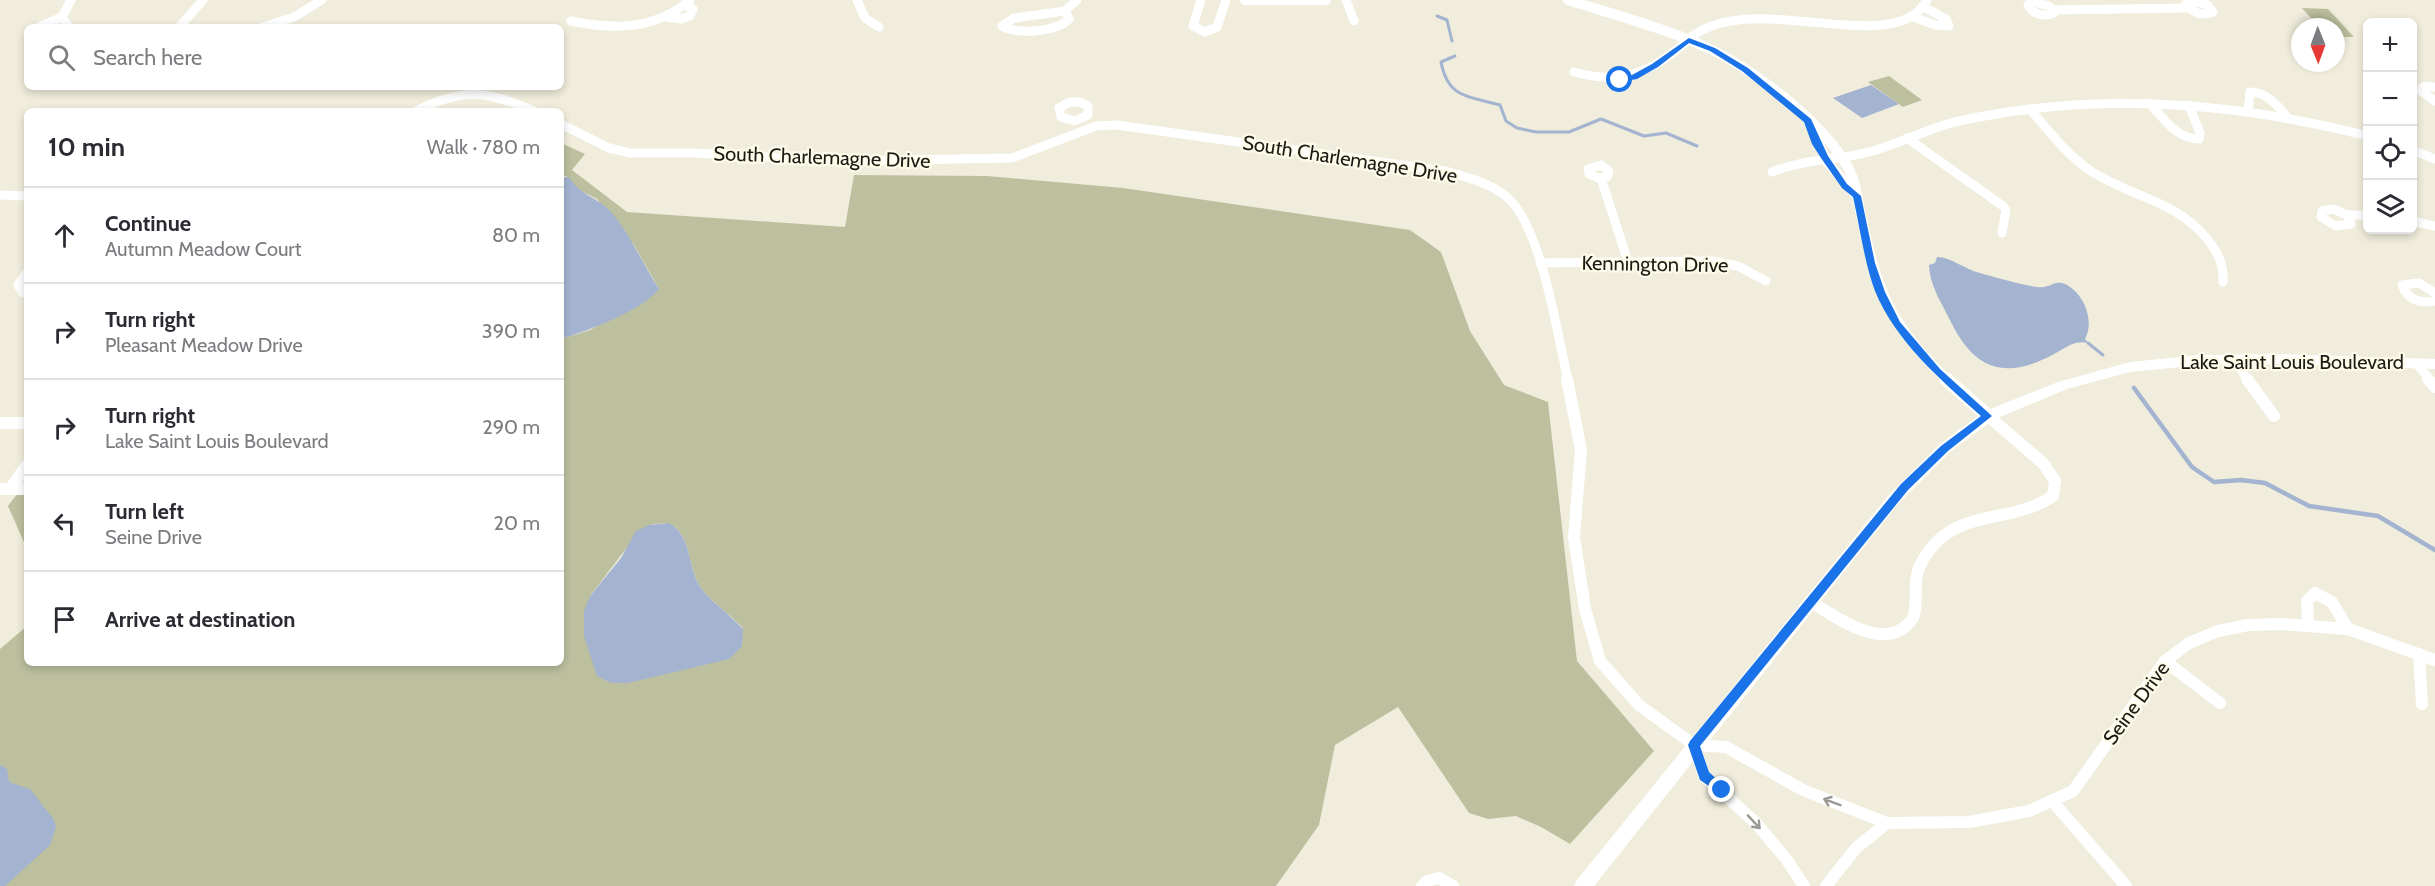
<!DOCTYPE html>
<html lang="en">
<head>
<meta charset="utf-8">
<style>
	body { margin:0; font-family:Cabin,sans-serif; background:#f2f2f3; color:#2b2b33 }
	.controls { position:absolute; right:18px; top:18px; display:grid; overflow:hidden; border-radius:9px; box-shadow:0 3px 9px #0003 }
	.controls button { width:54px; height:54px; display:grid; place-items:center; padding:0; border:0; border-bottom:2px solid #e1e1e2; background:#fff; color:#2b2b33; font:30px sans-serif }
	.compass { position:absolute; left:2291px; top:18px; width:54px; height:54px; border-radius:50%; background:#fff; box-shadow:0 3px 9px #0003; rotate:179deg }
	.stop { position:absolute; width:18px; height:18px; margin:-14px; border:4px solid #1a73e8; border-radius:50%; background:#fff }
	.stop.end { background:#1a73e8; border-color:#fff; box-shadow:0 2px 6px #0008 }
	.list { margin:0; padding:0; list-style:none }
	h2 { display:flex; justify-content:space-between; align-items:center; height:78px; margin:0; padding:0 24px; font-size:26px }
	h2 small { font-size:20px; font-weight:400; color:#7c7c81 }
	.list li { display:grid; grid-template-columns:39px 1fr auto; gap:18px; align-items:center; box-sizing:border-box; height:96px; padding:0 24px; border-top:2px solid #e1e1e2 }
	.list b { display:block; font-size:22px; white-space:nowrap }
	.list p { margin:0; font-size:20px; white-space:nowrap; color:#7c7c81 }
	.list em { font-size:20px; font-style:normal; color:#7c7c81 }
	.icon { flex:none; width:33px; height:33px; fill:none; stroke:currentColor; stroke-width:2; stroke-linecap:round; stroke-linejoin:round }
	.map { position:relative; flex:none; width:2435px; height:886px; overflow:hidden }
	.search { position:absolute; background:#fff; box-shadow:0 3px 9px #0003; left:24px; top:24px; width:540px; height:66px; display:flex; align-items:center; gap:15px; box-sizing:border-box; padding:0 21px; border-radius:9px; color:#7c7c81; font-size:22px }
	.panel { position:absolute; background:#fff; box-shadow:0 3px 9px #0003; left:24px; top:108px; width:540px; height:558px; border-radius:9px }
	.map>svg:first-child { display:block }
	.green { fill:#bdc09f; fill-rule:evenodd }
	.water { fill:#a3b3d0 }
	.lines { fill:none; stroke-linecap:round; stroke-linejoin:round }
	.stream-far1 { stroke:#a3b3d0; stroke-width:3 }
	.stream { stroke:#a3b3d0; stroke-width:4.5 }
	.minor-far1 { stroke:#fff; stroke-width:9 }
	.minor { stroke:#fff; stroke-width:12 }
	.tertiary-far1 { stroke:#fff; stroke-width:10 }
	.tertiary { stroke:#fff; stroke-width:14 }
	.secondary { fill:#fff; fill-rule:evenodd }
	.oneway { stroke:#999895 }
	.route { fill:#1a73e8 }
	.labels { text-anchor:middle; stroke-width:4.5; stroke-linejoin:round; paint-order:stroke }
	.street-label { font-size:20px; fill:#1c1a14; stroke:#fefbe9 }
</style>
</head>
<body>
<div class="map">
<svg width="2435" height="886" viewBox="0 0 2435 886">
	<rect width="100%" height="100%" fill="#f0eddc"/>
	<g class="green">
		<polygon points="2302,8 2328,9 2354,37 2336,37 2336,27 2319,27"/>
		<polygon points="1889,76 1922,100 1903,107 1868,82"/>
		<path d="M561,143L585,154L572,170L627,212L845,227L854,175L987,176L1123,188L1410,230L1441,252L1470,331L1504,385L1548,402L1577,661L1654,751L1570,844L1541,827L1516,816L1488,819L1469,813L1398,707L1335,745L1319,825L1276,886H0V649L27,626V663H561V339L590,330L659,289L634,245L597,199L579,190L566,176H561ZM669,523C692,536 687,564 699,585C707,599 731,615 743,628L656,675L628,683L590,596C601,583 639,528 650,525C656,523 664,524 669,523Z"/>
		<polygon points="27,481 27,549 8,506"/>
	</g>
	<g class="water">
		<polygon points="1871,85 1899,104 1862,118 1833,98"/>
		<path d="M561,176L570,178C579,195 600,198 612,213C631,236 643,264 659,289C640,312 589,330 561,339Z"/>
		<path d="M1937,257C1951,257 1966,270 1980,273C1991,276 2035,289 2043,287C2052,286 2055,280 2065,284C2084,293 2095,321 2085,339L2088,343C2074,340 2066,348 2054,354C2008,379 1976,372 1952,324C1943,305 1930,287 1929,265L1935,263Z"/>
		<path d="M669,523C692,536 687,564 699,585C707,599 731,615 743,629L742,646L729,659L628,683H611L597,676L584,636V611L590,596L621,558L636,531L649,525Z"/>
		<polygon points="0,765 7,769 9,782 30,789 54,820 56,827 50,845 5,886 0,886"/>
	</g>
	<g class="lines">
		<g class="stream-far1">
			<polyline points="1437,16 1447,20 1452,41"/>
			<path d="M1455,56L1441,62C1448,99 1469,96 1500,105L1506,121L1517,128L1536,132H1569L1601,119L1644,136L1666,133L1697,146"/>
			<polyline points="2088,343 2103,355"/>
		</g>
		<polyline class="stream" points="2134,388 2192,467 2214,482 2241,480 2265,483 2309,506 2378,516 2435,550"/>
		<g class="minor-far1">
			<polyline points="857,0 865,18 879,27"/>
			<polyline points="1201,0 1193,26 1205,32 1217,27 1226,0"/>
			<polyline points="1346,0 1354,21"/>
			<path d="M2192,1L2208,5L2213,12C2202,16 2193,14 2186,4Z"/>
			<path d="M2034,2L2049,6L2054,13C2044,17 2033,15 2028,5Z"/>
			<polyline points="2053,10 2188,8"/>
			<path d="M1065,11L1069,19C1056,32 1018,35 1002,26L1014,18Z"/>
			<polyline points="1065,11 1077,0"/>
			<polyline points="1911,16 1935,25 1949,26 1946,19 1924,7"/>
			<polyline points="667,17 681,19 690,16 693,9 685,5"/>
			<path d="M571,21C614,30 655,30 690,0"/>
			<polyline points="39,27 62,17"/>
			<polyline points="69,27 62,17 71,0"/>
			<polyline points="179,27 203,0"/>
			<polyline points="263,27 294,17 322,0"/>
			<path d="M1574,72C1614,83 1643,77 1675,51C1686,42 1695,32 1709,27C1770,2 1872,45 1915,14C1920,11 1924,4 1927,0"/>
			<polyline points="2435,87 2424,86 2420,90 2435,101"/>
			<polygon points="1070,102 1080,102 1088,106 1088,115 1075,121 1061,117 1059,108"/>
			<path d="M2149,103C2164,118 2176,139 2199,139L2200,133L2189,105"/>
			<path d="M2030,109C2049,131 2067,155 2091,171C2132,198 2175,199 2208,240C2218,253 2224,265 2223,282"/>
			<path d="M2248,110L2250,92C2267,92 2277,105 2287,117"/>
			<path d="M416,111C462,88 487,90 534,111"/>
			<path d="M561,124L609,148L630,153H695L839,161L1012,158L1096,126L1117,125L1445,171C1468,178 1494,183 1511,201C1543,235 1557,334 1568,380"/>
			<polyline points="1907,138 2003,206 2006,210 2002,233"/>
			<polyline points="2412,150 2435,159"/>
			<polygon points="1601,165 1609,171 1607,177 1598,178 1589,174 1588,169"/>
			<path d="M1772,172C1807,158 1835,161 1869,152C1900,144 1928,128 1959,121C2096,91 2234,102 2368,136"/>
			<polyline points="1601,178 1628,262"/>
			<polyline points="0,195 27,196"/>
			<polygon points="2333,209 2347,215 2351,224 2336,226 2321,217 2322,211"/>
			<polyline points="2347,215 2368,215"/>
			<polyline points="2412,221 2435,226"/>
			<polyline points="1540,263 1712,261 1738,266 1766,281"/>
			<polyline points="27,272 18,285 22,292 27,294"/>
			<path d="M2435,293L2419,283L2402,285C2407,300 2421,304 2435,301"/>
			<polyline points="2233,359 2248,380"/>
			<polyline points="2416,363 2430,380"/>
		</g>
		<g class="minor">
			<polyline points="1567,379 1581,450 1574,537 1585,609 1600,661 1639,705 1694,745"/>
			<polyline points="2247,379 2274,416"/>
			<polyline points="2428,379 2435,387"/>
			<polyline points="0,423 27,423"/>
			<polyline points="0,489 27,489"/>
			<polyline points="10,489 27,465"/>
			<path d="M1810,601C1835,617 1888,656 1913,618C1919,602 1912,585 1919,568C1947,505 2007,527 2053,496L2055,481L2043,463L1988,416"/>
			<polyline points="2308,624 2307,601 2315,593 2332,602 2348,629"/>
			<polyline points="2419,654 2422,704"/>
			<polyline points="2165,661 2220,703"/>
			<polyline points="1694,745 1726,747 1803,790 1887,823 1969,822 2029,811 2073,791 2165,661 2189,643 2218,631 2248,625 2281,624 2348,629 2435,660"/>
			<polyline points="1694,745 1704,776 1756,823 1787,860 1804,886"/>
			<polyline points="2053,802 2126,886"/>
			<polyline points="1422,886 1427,881 1439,878 1453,886"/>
			<polyline points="1826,886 1856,848 1887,823"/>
		</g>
		<g class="tertiary-far1">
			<polyline points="1245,0 1326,0"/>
			<path d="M1568,0C1615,15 1665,28 1710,49C1757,71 1853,142 1857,196L1827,162L1808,120"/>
			<path d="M1857,196C1874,278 1883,321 1948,380"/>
		</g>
		<polyline class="tertiary" points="1946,379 1988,416"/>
		<polygon class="secondary" points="2282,354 2435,359 2435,369 2282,364 2201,365 2130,372 2067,389 1993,420 1950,452 1898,504 1594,886 1574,886 1577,880 1888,496 1940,444 1983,412 2058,382 2130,362 2201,355"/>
	</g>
	<defs><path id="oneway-shaft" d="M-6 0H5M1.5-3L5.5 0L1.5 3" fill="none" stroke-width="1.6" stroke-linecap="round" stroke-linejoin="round" transform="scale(1.5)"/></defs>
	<g class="oneway">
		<use href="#oneway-shaft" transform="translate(1832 802) rotate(-159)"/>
		<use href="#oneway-shaft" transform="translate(1754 822) rotate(47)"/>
	</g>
	<path class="route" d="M1689,38L1715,48L1748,68L1811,119L1828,156L1847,184L1861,196L1875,263L1885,292L1900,322L1940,369L1992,416L1948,451L1908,490L1700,746L1709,772L1728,790L1722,795L1700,780L1688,745L1690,741L1901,484L1941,446L1981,416C1941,380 1896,342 1875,291C1864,261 1860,228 1853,197L1842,188L1821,158L1812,144L1804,122L1742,71L1710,51L1689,43L1658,67L1637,79L1620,82L1616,80L1632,75L1652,64Z"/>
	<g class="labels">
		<g class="street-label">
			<text transform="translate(822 157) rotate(2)" y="7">South Charlemagne Drive</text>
			<text transform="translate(1350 159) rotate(9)" y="7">South Charlemagne Drive</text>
			<text transform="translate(1655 264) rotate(1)" y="7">Kennington Drive</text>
			<text x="2292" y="369">Lake Saint Louis Boulevard</text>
			<text transform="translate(2136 703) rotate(-54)" y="7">Seine Drive</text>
		</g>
	</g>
</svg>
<div class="controls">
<button>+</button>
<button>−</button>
<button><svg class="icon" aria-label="locate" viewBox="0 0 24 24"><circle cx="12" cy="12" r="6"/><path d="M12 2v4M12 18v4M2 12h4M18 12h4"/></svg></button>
<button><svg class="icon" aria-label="layers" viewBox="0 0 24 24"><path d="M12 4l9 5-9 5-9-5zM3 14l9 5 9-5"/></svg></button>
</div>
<svg class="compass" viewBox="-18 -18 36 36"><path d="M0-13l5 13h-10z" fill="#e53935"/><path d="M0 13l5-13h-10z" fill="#7c7c81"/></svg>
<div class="stop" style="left:1620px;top:80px"></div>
<div class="stop end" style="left:1722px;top:790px"></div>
<div class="search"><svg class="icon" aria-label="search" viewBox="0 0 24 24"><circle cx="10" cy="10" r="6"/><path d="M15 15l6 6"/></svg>Search here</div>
<section class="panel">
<h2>10 min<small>Walk · 780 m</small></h2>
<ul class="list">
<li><svg class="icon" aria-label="ahead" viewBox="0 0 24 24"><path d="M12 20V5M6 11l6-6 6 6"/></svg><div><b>Continue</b><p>Autumn Meadow Court</p></div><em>80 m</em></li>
<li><svg class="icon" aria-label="right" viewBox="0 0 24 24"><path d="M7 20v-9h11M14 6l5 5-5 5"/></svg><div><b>Turn right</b><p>Pleasant Meadow Drive</p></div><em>390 m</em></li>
<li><svg class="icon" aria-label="right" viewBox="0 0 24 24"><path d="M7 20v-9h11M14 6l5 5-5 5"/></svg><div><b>Turn right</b><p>Lake Saint Louis Boulevard</p></div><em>290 m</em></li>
<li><svg class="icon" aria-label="left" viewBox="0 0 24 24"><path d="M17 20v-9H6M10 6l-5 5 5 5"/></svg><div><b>Turn left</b><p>Seine Drive</p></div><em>20 m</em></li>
<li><svg class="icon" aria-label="arrive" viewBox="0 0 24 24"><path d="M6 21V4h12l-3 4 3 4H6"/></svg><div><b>Arrive at destination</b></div></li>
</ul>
</section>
</div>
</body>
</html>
